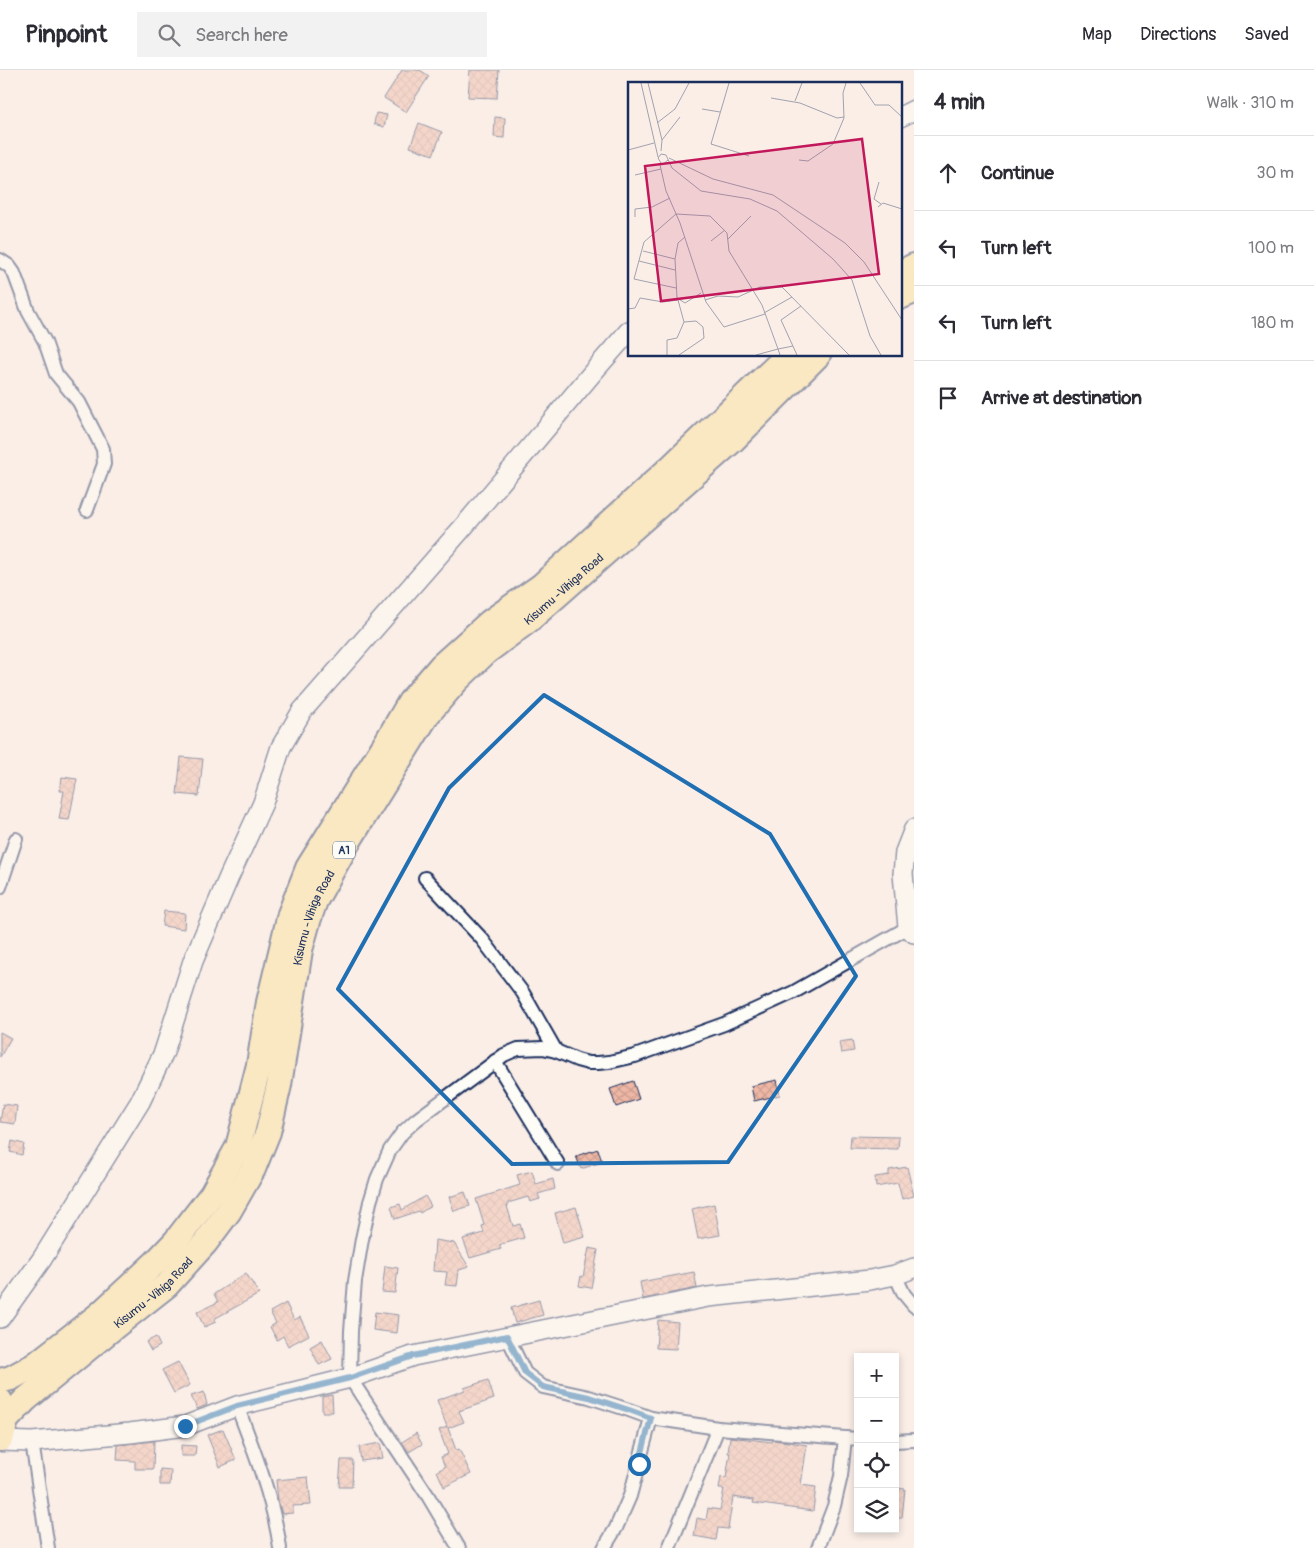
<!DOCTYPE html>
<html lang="en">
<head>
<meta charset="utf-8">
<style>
	body { margin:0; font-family:Pangolin,sans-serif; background:#f2f2f3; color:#2b2b33 }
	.controls { position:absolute; right:15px; bottom:15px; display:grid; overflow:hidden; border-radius:0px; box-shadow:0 2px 8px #0003 }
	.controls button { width:45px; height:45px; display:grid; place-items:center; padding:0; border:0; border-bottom:1px solid #e1e1e2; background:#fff; color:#2b2b33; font:25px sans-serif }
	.stop { position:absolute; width:15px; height:15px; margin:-11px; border:4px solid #1f6fb2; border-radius:50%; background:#fff }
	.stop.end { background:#1f6fb2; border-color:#fff; box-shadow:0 1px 5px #0008 }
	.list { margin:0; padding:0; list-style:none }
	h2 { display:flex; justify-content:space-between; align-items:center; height:65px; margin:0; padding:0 20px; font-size:21px }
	h2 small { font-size:16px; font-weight:400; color:#7c7c81 }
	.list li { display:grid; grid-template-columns:32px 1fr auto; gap:15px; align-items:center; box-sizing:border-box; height:75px; padding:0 20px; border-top:1px solid #e1e1e2 }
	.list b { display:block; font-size:19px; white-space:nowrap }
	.list em { font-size:16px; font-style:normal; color:#7c7c81 }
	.icon { flex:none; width:28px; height:28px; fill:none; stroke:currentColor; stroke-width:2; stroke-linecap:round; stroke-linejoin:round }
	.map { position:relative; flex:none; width:914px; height:1478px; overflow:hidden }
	header { display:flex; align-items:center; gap:30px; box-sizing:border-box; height:70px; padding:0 25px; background:#fff; border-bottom:1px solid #e1e1e2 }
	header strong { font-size:24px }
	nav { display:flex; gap:28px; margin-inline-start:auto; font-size:18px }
	.search { width:350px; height:45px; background:#f2f2f3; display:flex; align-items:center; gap:12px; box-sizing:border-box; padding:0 18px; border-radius:0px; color:#7c7c81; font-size:19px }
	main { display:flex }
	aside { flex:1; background:#fff }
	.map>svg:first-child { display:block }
	.building { fill:url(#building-cross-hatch); stroke:#1b2f5e }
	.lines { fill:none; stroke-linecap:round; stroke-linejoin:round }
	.street-casing { stroke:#1b2f5e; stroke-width:16 }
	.secondary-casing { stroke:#1b2f5e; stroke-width:22 }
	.highway-casing { stroke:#1b2f5e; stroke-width:28 }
	.street { stroke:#fdfcf7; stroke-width:12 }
	.secondary { stroke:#fdfcf7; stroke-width:19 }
	.highway { stroke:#fadf96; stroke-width:24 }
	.route { stroke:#1f6fb2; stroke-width:6 }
	.marked { fill:none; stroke:#1f6fb2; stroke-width:4; stroke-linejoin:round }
	.labels { text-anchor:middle; stroke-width:5; stroke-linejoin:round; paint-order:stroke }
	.shield { fill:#fdfcf7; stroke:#5f6c8c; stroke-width:1 }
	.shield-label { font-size:11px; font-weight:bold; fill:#1b2f5e }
	.street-label { font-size:12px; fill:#1b2f5e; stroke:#fdfcf7 }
	.inset-road { fill:none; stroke:#a1a2b0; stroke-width:1 }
	.view { fill:#c2185b; fill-opacity:0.15; stroke:#c2185b; stroke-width:2.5 }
	.inset-edge { fill:none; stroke:#1b2f5e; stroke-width:2.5 }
</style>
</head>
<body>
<header>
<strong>Pinpoint</strong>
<div class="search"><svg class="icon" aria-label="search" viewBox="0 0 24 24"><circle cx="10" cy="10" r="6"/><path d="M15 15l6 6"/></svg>Search here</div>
<nav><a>Map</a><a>Directions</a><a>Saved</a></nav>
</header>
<main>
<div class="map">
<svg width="914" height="1478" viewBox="0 0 914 1478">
	<defs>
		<pattern id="building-cross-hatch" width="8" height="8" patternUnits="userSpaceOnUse" patternTransform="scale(1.25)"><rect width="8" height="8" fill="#efb7a5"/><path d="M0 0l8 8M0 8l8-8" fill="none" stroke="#cc9e90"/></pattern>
	</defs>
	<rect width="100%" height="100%" fill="#faeee7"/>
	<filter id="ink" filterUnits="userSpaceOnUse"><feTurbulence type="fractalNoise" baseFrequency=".02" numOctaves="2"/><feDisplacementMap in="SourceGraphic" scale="10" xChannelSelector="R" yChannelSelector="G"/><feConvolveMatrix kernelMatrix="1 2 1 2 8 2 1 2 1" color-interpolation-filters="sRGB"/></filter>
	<g filter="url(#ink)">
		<g class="building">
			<polygon points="402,0 420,0 429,6 406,42 384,28"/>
			<polygon points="470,0 499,0 497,28 468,27"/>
			<polygon points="376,43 387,45 384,57 374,54"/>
			<polygon points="495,47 505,48 504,68 494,67"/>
			<polygon points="419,53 442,62 433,85 410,77"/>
			<polygon points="181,687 203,689 199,726 177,724"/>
			<polygon points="62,707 77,709 69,750 59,749 64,721 60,721"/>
			<polygon points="164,841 185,843 184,859 162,856"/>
			<polygon points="0,962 11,968 0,987"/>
			<polygon points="852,970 854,981 841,983 839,972"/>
			<polygon points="777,1010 780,1025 754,1031 751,1016"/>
			<polygon points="633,1011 639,1029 616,1037 610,1019"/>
			<polygon points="3,1034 17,1036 15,1054 0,1052"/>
			<polygon points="851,1066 899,1067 898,1079 850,1078"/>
			<polygon points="12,1071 24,1074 22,1085 10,1082"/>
			<polygon points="598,1079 602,1092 581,1099 576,1086"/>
			<polygon points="907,1097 914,1126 902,1129 898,1113 876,1117 875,1107 889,1105 889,1100"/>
			<polygon points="532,1101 536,1114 553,1109 555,1119 538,1124 540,1129 530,1132 528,1127 508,1133 508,1136 507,1136 513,1156 520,1154 524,1168 499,1175 501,1179 470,1188 463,1169 484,1163 482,1156 484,1155 476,1129 520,1115 517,1105"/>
			<polygon points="465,1122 470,1136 454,1141 449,1127"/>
			<polygon points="425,1126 431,1136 420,1143 419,1141 395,1149 391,1137 400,1134 402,1140"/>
			<polygon points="714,1134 720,1165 698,1169 692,1139"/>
			<polygon points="576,1137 585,1167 563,1173 555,1143"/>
			<polygon points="435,1170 454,1173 469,1197 459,1200 457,1216 445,1215 447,1202 433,1201"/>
			<polygon points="589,1178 598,1180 591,1218 579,1216 581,1206 583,1207"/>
			<polygon points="385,1196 398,1198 395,1223 382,1222"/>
			<polygon points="694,1202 697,1218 643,1229 640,1212"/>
			<polygon points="246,1203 259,1224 214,1249 216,1252 204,1257 197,1242 218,1232 214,1224"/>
			<polygon points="539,1230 543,1245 515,1253 511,1238"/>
			<polygon points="286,1233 294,1250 300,1247 309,1265 288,1276 283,1266 277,1270 270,1257 276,1253 270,1242"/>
			<polygon points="375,1242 399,1245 397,1263 373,1260"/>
			<polygon points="658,1250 678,1252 676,1279 656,1278"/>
			<polygon points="156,1267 160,1276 151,1281 146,1272"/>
			<polygon points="322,1270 332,1289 319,1295 310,1277"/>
			<polygon points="178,1292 190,1315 174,1323 162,1300"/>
			<polygon points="488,1310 494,1329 459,1341 464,1352 448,1358 456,1380 459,1379 471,1404 444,1417 437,1401 445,1397 441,1387 448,1384 439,1360 447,1357 437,1330 465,1320 464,1318"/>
			<polygon points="204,1322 207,1335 197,1339 191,1326"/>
			<polygon points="332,1325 333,1342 322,1342 322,1327"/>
			<polygon points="223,1359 236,1390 220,1397 207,1365"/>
			<polygon points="416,1363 422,1374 409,1382 402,1372"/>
			<polygon points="730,1367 772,1372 773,1370 789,1372 807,1375 801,1415 816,1417 813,1441 753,1433 754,1430 733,1427 728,1459 718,1458 716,1470 694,1466 697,1448 706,1450 708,1438 720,1440 724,1419 719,1419 721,1407 726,1408 730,1383 728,1383"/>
			<polygon points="154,1371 153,1399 135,1399 135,1391 117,1390 118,1375"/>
			<polygon points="380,1373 383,1388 361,1391 359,1377"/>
			<polygon points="181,1375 196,1376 195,1386 181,1386"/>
			<polygon points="341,1390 353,1390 352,1417 339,1417"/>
			<polygon points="160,1399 171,1400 170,1415 160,1415"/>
			<polygon points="308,1407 311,1435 293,1436 293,1443 282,1444 278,1430 276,1410"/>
			<polygon points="895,1418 905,1419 902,1448 895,1448"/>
		</g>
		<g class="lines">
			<g class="street-casing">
				<g id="street">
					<polyline points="0,190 9,196 14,203 28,241 45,272 56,304 79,332 103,379 104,394 87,440"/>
					<polyline points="425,808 482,869 523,923 556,981"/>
					<polyline points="0,817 16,769"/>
					<polyline points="495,991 558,1094"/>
					<polyline points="895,1205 904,1224 914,1236"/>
					<polyline points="507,1266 525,1303 543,1317 589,1327 629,1340 651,1348 718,1358 858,1369"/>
					<path d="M237,1336C254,1380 274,1432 280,1478"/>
					<polyline points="895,1371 914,1370"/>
					<polyline points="32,1372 48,1478"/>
					<polyline points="459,1478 428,1426 350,1308 351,1261 355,1211 362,1169 370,1132 377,1109 390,1080 402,1063 416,1050 504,985 518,979 543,978 556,981 577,990 588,993 598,993 609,992 635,986 724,954 794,922 914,854"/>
					<polyline points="604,1478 616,1458 630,1426 651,1348"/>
					<polyline points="669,1478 718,1358"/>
					<polyline points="818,1478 834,1436 841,1406 845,1368"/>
				</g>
			</g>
			<g class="secondary-casing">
				<g id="secondary">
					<polyline points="900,47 914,40"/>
					<polyline points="914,759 905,782 903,804 908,857 914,863"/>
					<polyline points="0,1248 42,1189 140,1032 164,982 193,891 229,807 263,733 281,677 302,641 465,455 594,301 629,261"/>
					<polyline points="0,1371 32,1372 130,1363 185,1356 237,1336 350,1308 413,1286 708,1227 870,1210 895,1205 914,1198"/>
				</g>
			</g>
			<g class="highway-casing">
				<g id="highway">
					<polyline points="900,203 914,196"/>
					<polyline points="900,227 914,221"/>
					<polyline points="0,1311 11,1308 35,1295 100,1244 156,1192 175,1172 212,1124 238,1077 259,995 269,932 290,844 308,798 386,673 410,632 441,596 490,552 541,516 672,396 788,285"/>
					<path d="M0,1331C7,1344 7,1356 0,1369"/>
					<path id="s1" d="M6,1350L25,1330L114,1257L167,1215L205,1173L229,1141L253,1099L268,1062L279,1015L300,880L308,851L315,831L348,772L427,645L457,610L486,582L529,550L733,370L818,285"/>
				</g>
			</g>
			<use href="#street" class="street"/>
			<use href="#secondary" class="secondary"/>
			<use href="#highway" class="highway"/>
		</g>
	</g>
	<g class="lines" filter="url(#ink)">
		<polyline class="route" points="185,1356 237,1336 350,1308 413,1286 507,1266 525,1303 543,1317 589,1327 629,1340 651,1348 639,1394"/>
	</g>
	<path d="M0 0H914V1478H0ZM544,625L770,764L856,906L728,1092L512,1094L338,919L449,718Z" fill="#faeee7" fill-opacity=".55" fill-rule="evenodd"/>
	<path class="marked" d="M544,625L770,764L856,906L728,1092L512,1094L338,919L449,718Z"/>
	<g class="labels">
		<rect class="shield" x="333" y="771.5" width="22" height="17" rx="4"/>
		<g class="shield-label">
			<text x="344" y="784">A1</text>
		</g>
		<g class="street-label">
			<text dy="4" stroke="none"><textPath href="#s1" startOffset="1035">Kisumu -Vihiga Road</textPath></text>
			<text dy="4" stroke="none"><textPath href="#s1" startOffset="615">Kisumu -Vihiga Road</textPath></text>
			<text dy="4" stroke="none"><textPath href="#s1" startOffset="195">Kisumu -Vihiga Road</textPath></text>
		</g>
	</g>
	<g transform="translate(628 12)">
		<rect width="274" height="274" fill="#faeee7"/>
		<path class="inset-road" d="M13,1L30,75M20,1L34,58L33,69M101,1L83,62L121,74M232,1L247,23H261L274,35M143,16L172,21L209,36L216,35M167,19L174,1M74,27L92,30M29,41L47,27L61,1M34,58L52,35M0,68L26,61M41,76L85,97L145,113L217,161L236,180L274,238M40,78L34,83L30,76L33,72L38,73L44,86L73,109L122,117L149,129L205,177L224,198L242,254L253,273M171,78L180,79L205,62L216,36L215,11L218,1M32,83L38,109L52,141L78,220L96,245L137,232M7,93L33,87M251,100L246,117L253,122M250,125L255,121L274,127M7,135V127L24,125L42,116M57,155L50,161L47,177L49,216L57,221L73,211M100,157L123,134M83,159L97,148M15,169L47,177M11,179L47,188M48,206L6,197L16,160L48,132L82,134L99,151L101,169L134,223L150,267L165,264M77,218L90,214L110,215L132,205H154L221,273M0,227L7,226L12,216L35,220L50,218L56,240L68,239L75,245L76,256L51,273M136,231L164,215M39,273V258L49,256L56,240M128,273L150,267L152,273M169,273L153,238L173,224"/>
		<path class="view" d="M234,57L251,192L33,219L17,84Z"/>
		<rect width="274" height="274" class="inset-edge"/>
	</g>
</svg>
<div class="controls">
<button>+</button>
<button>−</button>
<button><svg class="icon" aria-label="locate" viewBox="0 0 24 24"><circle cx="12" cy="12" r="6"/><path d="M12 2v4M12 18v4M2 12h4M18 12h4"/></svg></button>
<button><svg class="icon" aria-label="layers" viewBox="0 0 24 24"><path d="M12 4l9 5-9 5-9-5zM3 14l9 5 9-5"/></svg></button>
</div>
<div class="stop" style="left:639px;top:1394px"></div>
<div class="stop end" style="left:185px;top:1356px"></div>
</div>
<aside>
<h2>4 min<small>Walk · 310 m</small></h2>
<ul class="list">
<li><svg class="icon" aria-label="ahead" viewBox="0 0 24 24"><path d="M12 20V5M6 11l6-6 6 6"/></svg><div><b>Continue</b></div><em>30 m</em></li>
<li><svg class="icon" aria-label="left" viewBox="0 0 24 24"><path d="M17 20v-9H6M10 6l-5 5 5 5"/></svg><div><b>Turn left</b></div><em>100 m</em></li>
<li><svg class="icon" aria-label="left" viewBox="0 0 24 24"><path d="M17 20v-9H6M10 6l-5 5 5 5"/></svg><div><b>Turn left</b></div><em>180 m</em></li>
<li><svg class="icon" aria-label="arrive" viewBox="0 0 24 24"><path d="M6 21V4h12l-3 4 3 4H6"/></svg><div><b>Arrive at destination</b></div></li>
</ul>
</aside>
</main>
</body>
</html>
